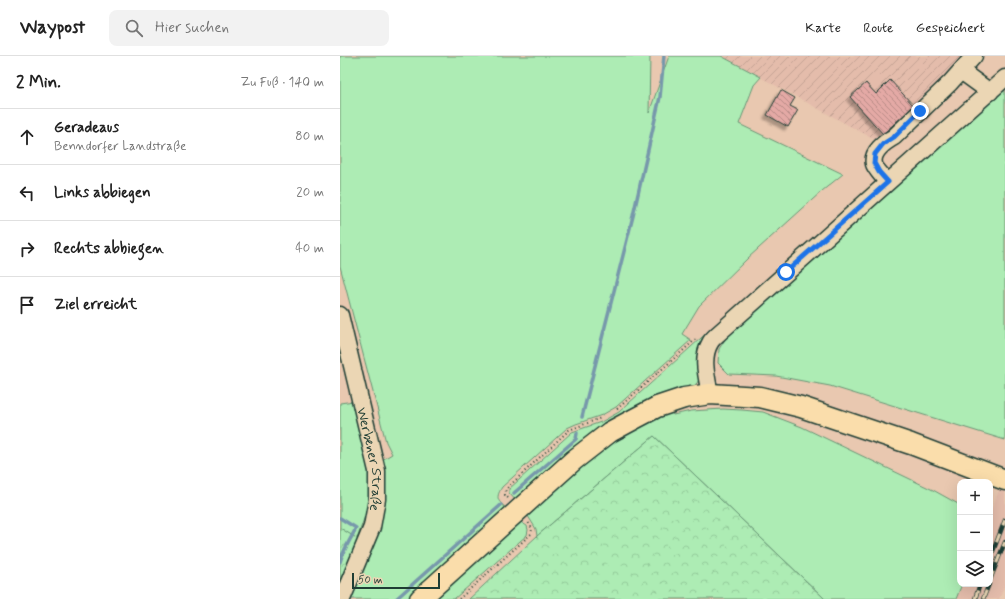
<!DOCTYPE html>
<html lang="de">
<head>
<meta charset="utf-8">
<style>
	body { margin:0; font-family:Mynerve,sans-serif; background:#f2f2f2; color:#222 }
	.controls { position:absolute; right:12px; bottom:12px; display:grid; overflow:hidden; border-radius:8px; box-shadow:0 4px 16px #0002 }
	.controls button { width:36px; height:36px; display:grid; place-items:center; padding:0; border:0; border-bottom:1px solid #e0e0e0; background:#fff; color:#222; font:20px sans-serif }
	.scale { position:absolute; left:12px; bottom:10px; width:88px; box-sizing:border-box; padding-left:4px; border:2px solid #1f3d34; border-top:0; font-size:11px; line-height:14px; white-space:nowrap; color:#1f3d34; -webkit-text-stroke:3px #ebd6b4; paint-order:stroke }
	.stop { position:absolute; width:12px; height:12px; margin:-9px; border:3px solid #1a73e8; border-radius:50%; background:#fff }
	.stop.end { background:#1a73e8; border-color:#fff; box-shadow:0 1px 4px #0008 }
	.list { margin:0; padding:0; list-style:none }
	h2 { display:flex; justify-content:space-between; align-items:center; height:52px; margin:0; padding:0 16px; font-size:17px }
	h2 small { font-size:13px; font-weight:400; color:#767676 }
	.list li { display:grid; grid-template-columns:26px 1fr auto; gap:12px; align-items:center; box-sizing:border-box; height:56px; padding:0 16px; border-top:1px solid #e0e0e0 }
	.list b { display:block; font-size:15px; white-space:nowrap }
	.list p { margin:0; font-size:13px; white-space:nowrap; color:#767676 }
	.list em { font-size:13px; font-style:normal; color:#767676 }
	.icon { flex:none; width:22px; height:22px; fill:none; stroke:currentColor; stroke-width:2; stroke-linecap:round; stroke-linejoin:round }
	.map { position:relative; flex:none; width:665px; height:543px; overflow:hidden }
	header { display:flex; align-items:center; gap:24px; box-sizing:border-box; height:56px; padding:0 20px; background:#fff; border-bottom:1px solid #e0e0e0 }
	header strong { font-size:19px }
	nav { display:flex; gap:22px; margin-inline-start:auto; font-size:14px }
	.search { width:280px; height:36px; background:#f2f2f2; display:flex; align-items:center; gap:10px; box-sizing:border-box; padding:0 14px; border-radius:8px; color:#767676; font-size:15px }
	main { display:flex }
	aside { flex:1; background:#fff }
	.map>svg:first-child { display:block }
	.built { fill:#e4bcab }
	.industrial { fill:url(#industrial-furrows) }
	.grass { fill:#adecb4; stroke:#669474 }
	.forest { fill:url(#forest-crowns); stroke:#669474 }
	.lines { fill:none; stroke-linecap:round; stroke-linejoin:round }
	.stream { stroke:#7798ab; stroke-width:3.5 }
	.building { fill:url(#building-back-hatch); stroke:#1f3d34; filter:url(#shadow) }
	.minor-casing { stroke:#1f3d34; stroke-width:19 }
	.major-casing { stroke:#1f3d34; stroke-width:23 }
	.path { stroke:#1f3d34; stroke-width:2; stroke-dasharray:1 3; stroke-linecap:butt }
	.minor { stroke:#ebd6b4; stroke-width:16 }
	.major { stroke:#faddab; stroke-width:20 }
	.rail-casing { stroke:#1f3d34; stroke-width:4.5 }
	.rail { stroke:#ebd6b4; stroke-width:3; stroke-dasharray:9; stroke-linecap:butt }
	.route { stroke:#1a73e8; stroke-width:5 }
	.labels { text-anchor:middle; stroke-width:3; stroke-linejoin:round; paint-order:stroke }
	.street-label { font-size:14px; fill:#1f3d34; stroke:#ebd6b4 }
</style>
</head>
<body>
<header>
<strong>Waypost</strong>
<div class="search"><svg class="icon" aria-label="search" viewBox="0 0 24 24"><circle cx="10" cy="10" r="6"/><path d="M15 15l6 6"/></svg>Hier suchen</div>
<nav><a>Karte</a><a>Route</a><a>Gespeichert</a></nav>
</header>
<main>
<aside>
<h2>2 Min.<small>Zu Fuß · 140 m</small></h2>
<ul class="list">
<li><svg class="icon" aria-label="ahead" viewBox="0 0 24 24"><path d="M12 20V5M6 11l6-6 6 6"/></svg><div><b>Geradeaus</b><p>Benndorfer Landstraße</p></div><em>80 m</em></li>
<li><svg class="icon" aria-label="left" viewBox="0 0 24 24"><path d="M17 20v-9H6M10 6l-5 5 5 5"/></svg><div><b>Links abbiegen</b></div><em>20 m</em></li>
<li><svg class="icon" aria-label="right" viewBox="0 0 24 24"><path d="M7 20v-9h11M14 6l5 5-5 5"/></svg><div><b>Rechts abbiegen</b></div><em>40 m</em></li>
<li><svg class="icon" aria-label="arrive" viewBox="0 0 24 24"><path d="M6 21V4h12l-3 4 3 4H6"/></svg><div><b>Ziel erreicht</b></div></li>
</ul>
</aside>
<div class="map">
<svg width="665" height="543" viewBox="0 0 665 543">
	<defs>
		<pattern id="industrial-furrows" width="10" height="10" patternUnits="userSpaceOnUse"><rect width="10" height="10" fill="#e4bcab"/><path d="M-1 1l2-2M0 10L10 0M9 11l2-2" fill="none" stroke="#c3a294"/></pattern>
		<pattern id="forest-crowns" width="20" height="18" patternUnits="userSpaceOnUse"><rect width="20" height="18" fill="#adecb4"/><path d="M2 6a3 3 0 1 1 6 0M12 15a3 3 0 1 1 6 0" fill="none" stroke="#94cb9b"/></pattern>
		<pattern id="building-back-hatch" width="6" height="6" patternUnits="userSpaceOnUse"><rect width="6" height="6" fill="#e4a9a5"/><path d="M-1 5l2 2M0 0l6 6M5-1l2 2" fill="none" stroke="#b88b87"/></pattern>
		<filter id="shadow"><feDropShadow dx="-3.5" dy="3.5" stdDeviation="1" flood-color="#0004"/></filter>
	</defs>
	<rect width="100%" height="100%" fill="#e9c8b0"/>
	<filter id="ink" filterUnits="userSpaceOnUse"><feTurbulence type="fractalNoise" baseFrequency=".025" numOctaves="2"/><feDisplacementMap in="SourceGraphic" scale="8" xChannelSelector="R" yChannelSelector="G"/><feConvolveMatrix kernelMatrix="1 2 1 2 8 2 1 2 1" color-interpolation-filters="sRGB"/></filter>
	<g filter="url(#ink)">
		<polygon class="built" points="665,419 665,528 659,543 616,543 622,528 650,528 650,457"/>
		<polygon class="industrial" points="381,0 634,0 543,88"/>
		<g class="grass">
			<path d="M0,0H310L309,57L329,0H381L421,21L414,29L399,68L503,118L482,135L408,202L359,250L342,278L351,284L276,351L262,359L236,368L227,372L162,431C154,444 159,445 169,455L70,543H10L44,441L45,429L42,404L52,398L46,386L0,210Z"/>
			<polygon points="665,32 665,384 490,330 436,320 389,318 378,307 379,293 391,274"/>
			<polygon points="371,273 365,283 359,324 354,331 178,447 169,437 169,433 232,376 261,366 279,356"/>
			<polygon points="14,345 27,398 30,425 28,451 17,483 0,472 0,347"/>
			<polygon points="383,353 402,354 423,356 462,371 593,434 620,449 620,528 622,528 616,543 485,543 314,380 197,480 196,473 188,460 188,456 268,385 331,355 333,359 351,355"/>
			<polygon points="179,465 187,470 188,474 187,479 114,543 89,543"/>
		</g>
		<g class="forest">
			<polygon points="314,380 485,543 129,543 197,480"/>
			<polygon points="0,472 18,483 0,525"/>
		</g>
		<g class="lines">
			<g class="stream">
				<polyline points="242,361 293,160 320,41 324,0"/>
				<polyline points="174,437 236,383 237,377"/>
				<path d="M0,462L16,472C11,483 3,494 0,506"/>
				<polyline points="56,543 161,449"/>
			</g>
		</g>
		<g class="building">
			<polygon points="550,24 574,50 543,78 510,41 526,27 536,38"/>
			<polygon points="441,34 455,42 450,50 458,54 448,71 427,59"/>
		</g>
		<g class="lines">
			<g class="minor-casing">
				<g id="minor">
					<polyline points="621,15 650,36"/>
					<path d="M547,126C544,121 535,113 534,108C531,96 545,86 554,81L610,27L634,0"/>
					<path id="s1" d="M0,259L37,415V443L32,471L2,543"/>
					<path d="M370,338C367,322 361,302 370,287C372,283 376,280 379,277L665,22"/>
				</g>
			</g>
			<g class="major-casing">
				<polyline id="major" points="80,543 234,404 270,376 296,362 317,351 344,342 370,338 420,341 461,351 571,388 665,424"/>
			</g>
			<g class="path">
				<polyline points="277,353 356,283"/>
				<polyline points="168,442 165,439 166,433 229,374 261,362"/>
				<polyline points="119,543 191,478 192,473 188,466"/>
			</g>
			<use href="#minor" class="minor"/>
			<use href="#major" class="major"/>
			<g class="rail-casing">
				<g id="rail">
					<polyline points="650,503 665,464"/>
					<polyline points="650,524 665,486"/>
					<polyline points="635,543 640,528"/>
					<polyline points="643,543 649,528"/>
				</g>
			</g>
			<use href="#rail" class="rail"/>
		</g>
	</g>
	<g class="lines" filter="url(#ink)">
		<polyline class="route" points="446,216 548,126 539,116 534,107 535,98 543,88 554,81 580,55"/>
	</g>
	<g class="labels">
		<g class="street-label">
			<text dy="5" stroke="none"><textPath href="#s1" startOffset="148">Werbener Straße</textPath></text>
		</g>
	</g>
</svg>
<div class="controls">
<button>+</button>
<button>−</button>
<button><svg class="icon" aria-label="layers" viewBox="0 0 24 24"><path d="M12 4l9 5-9 5-9-5zM3 14l9 5 9-5"/></svg></button>
</div>
<div class="scale">50 m</div>
<div class="stop" style="left:446px;top:216px"></div>
<div class="stop end" style="left:580px;top:55px"></div>
</div>
</main>
</body>
</html>
